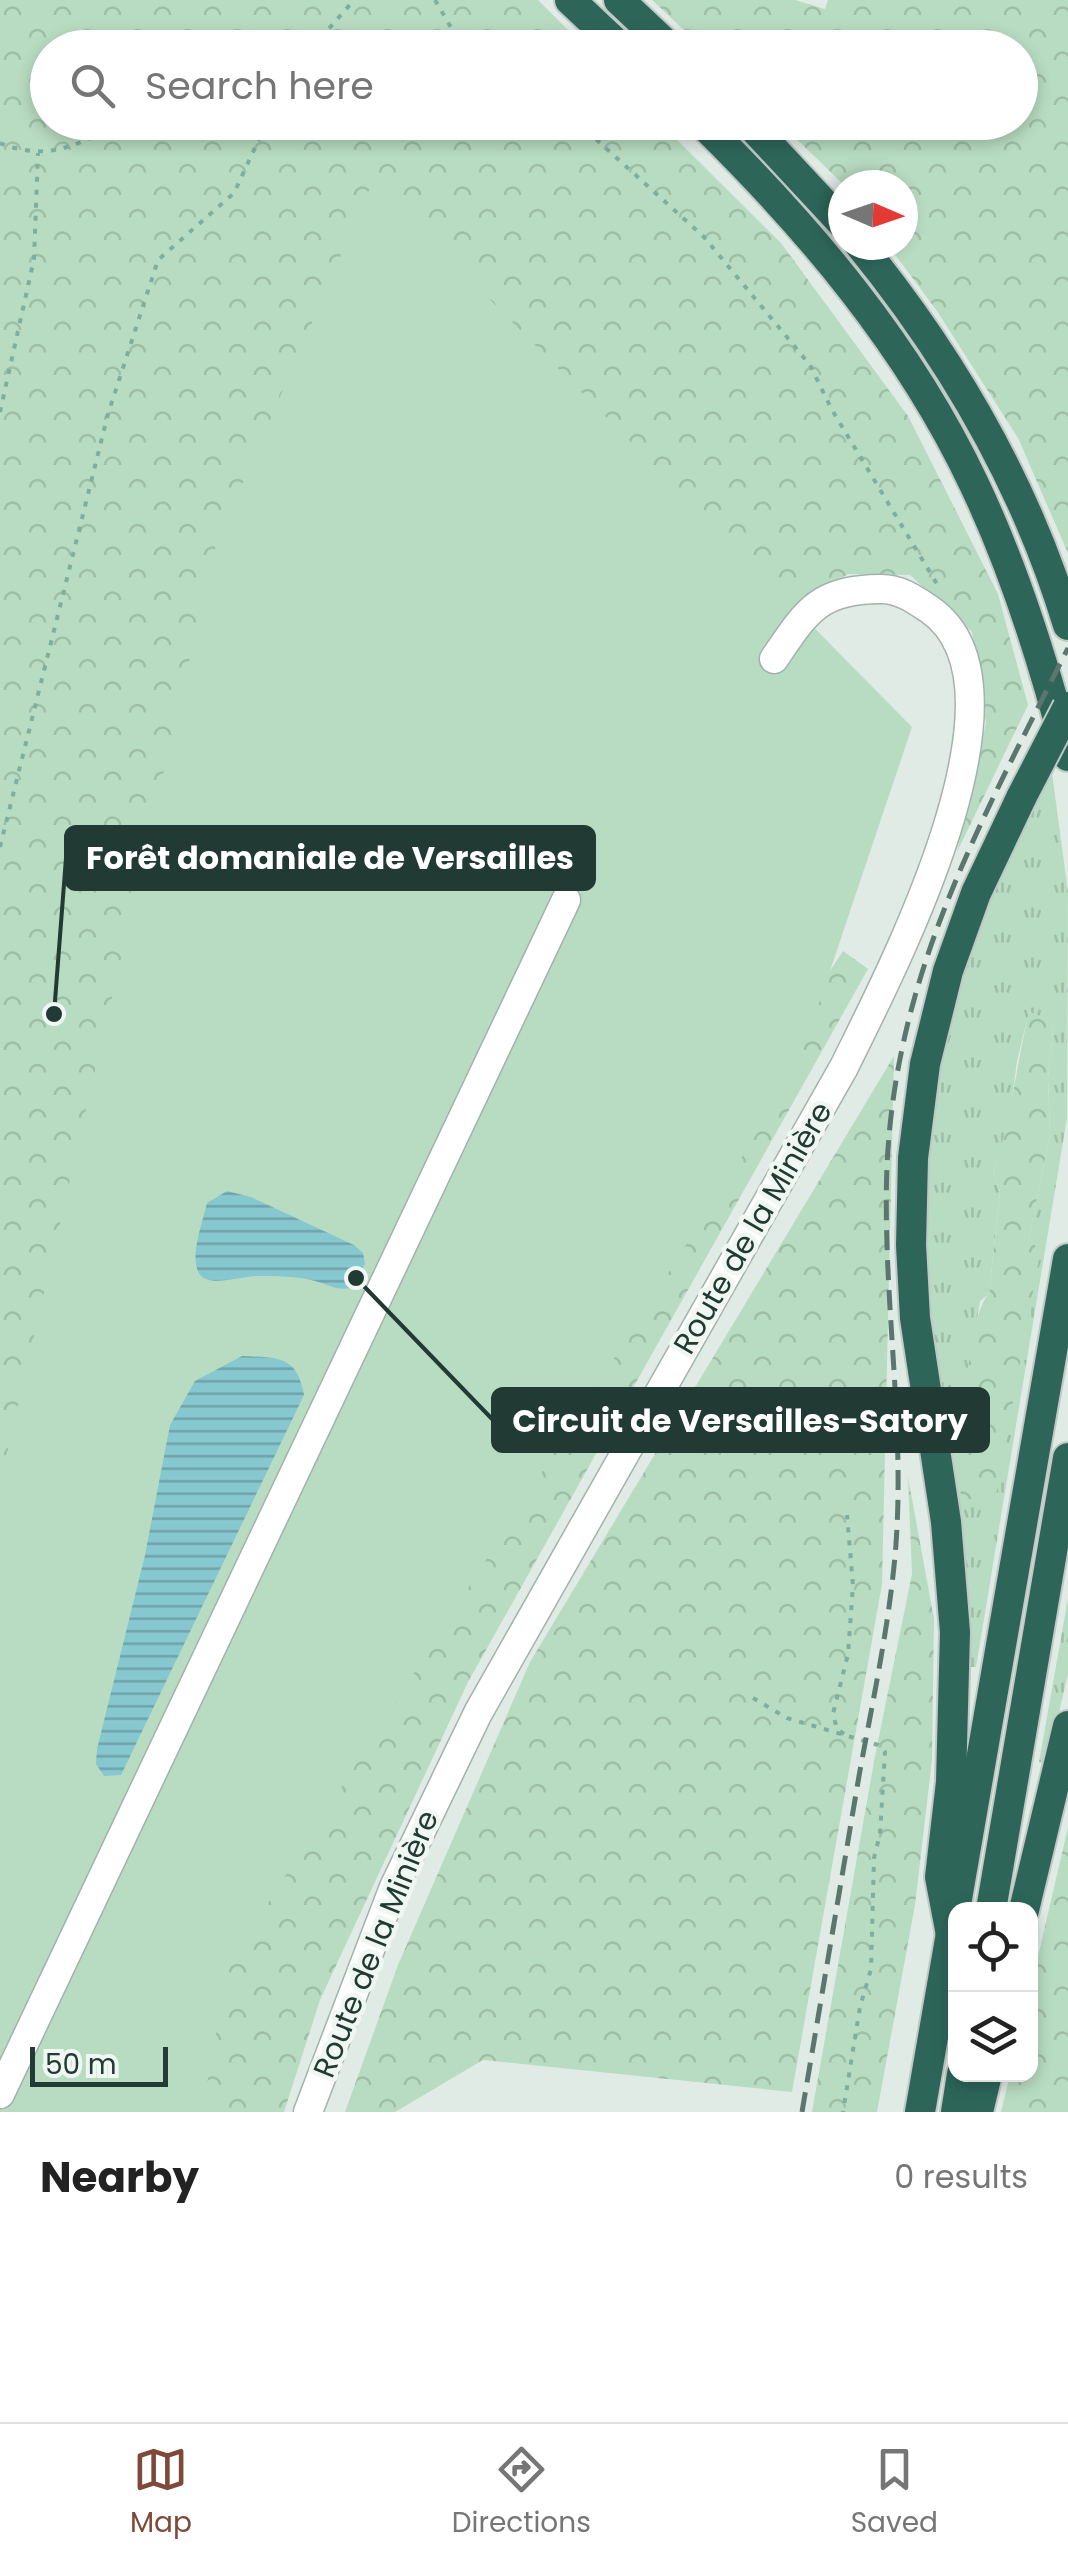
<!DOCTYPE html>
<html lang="en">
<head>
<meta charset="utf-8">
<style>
	body { margin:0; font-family:Poppins,sans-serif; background:#f6f6f6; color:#222 }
	.controls { position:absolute; right:30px; bottom:30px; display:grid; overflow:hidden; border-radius:20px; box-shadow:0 5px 15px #0003 }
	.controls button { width:90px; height:90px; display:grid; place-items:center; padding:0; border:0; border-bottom:2px solid #e0e0e0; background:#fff; color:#222; font:50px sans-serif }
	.compass { position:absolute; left:828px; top:170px; width:90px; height:90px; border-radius:50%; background:#fff; box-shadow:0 5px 15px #0003; rotate:92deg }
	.scale { position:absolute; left:30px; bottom:25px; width:138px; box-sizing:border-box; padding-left:10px; border:5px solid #213a33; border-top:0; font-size:28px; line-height:35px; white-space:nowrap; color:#213a33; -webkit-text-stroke:8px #f0f7f3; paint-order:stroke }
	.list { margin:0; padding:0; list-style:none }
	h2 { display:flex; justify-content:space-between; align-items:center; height:130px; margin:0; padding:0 40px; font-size:42px }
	h2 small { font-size:32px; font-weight:400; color:#767676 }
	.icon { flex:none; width:55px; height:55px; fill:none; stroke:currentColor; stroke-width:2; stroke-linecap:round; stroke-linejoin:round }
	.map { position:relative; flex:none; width:1068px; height:2112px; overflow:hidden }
	.search { position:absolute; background:#fff; box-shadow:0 5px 15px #0003; left:30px; right:30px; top:30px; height:110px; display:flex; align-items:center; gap:25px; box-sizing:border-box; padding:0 35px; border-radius:55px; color:#767676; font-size:38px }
	.sheet { height:310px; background:#fff }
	nav { display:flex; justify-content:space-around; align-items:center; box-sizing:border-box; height:140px; border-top:2px solid #e0e0e0; background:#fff; font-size:28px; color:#767676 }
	nav a { display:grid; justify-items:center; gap:5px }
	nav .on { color:#7f493a }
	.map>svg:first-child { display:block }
	.grass { fill:url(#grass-tufts); fill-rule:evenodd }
	.forest { fill:url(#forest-crowns) }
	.pitch { fill:#b8dcc1 }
	.water { fill:url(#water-rules) }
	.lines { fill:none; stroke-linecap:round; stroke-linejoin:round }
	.minor-casing { stroke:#a3b2ac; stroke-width:31 }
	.highway-casing { stroke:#c1c8c6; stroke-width:34 }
	.path { stroke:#80ae9e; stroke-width:4; stroke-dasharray:5 8; stroke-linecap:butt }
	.minor { stroke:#fff; stroke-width:28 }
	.highway { stroke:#2d6659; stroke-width:30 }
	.rail { stroke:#5b766e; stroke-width:5; stroke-dasharray:20 10; stroke-linecap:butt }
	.highway-bridge-casing { stroke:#c1c8c6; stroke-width:34; stroke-linecap:butt }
	.highway-bridge { stroke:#2d6659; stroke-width:30 }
	.labels { text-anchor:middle; stroke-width:9; stroke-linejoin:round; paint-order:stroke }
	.street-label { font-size:30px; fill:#213a33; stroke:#f0f7f3 }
	.leader { fill:none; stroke:#213a33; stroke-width:4 }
	.callout-dot { fill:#213a33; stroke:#f0f7f3; stroke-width:4 }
	.callout { fill:#213a33; stroke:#213a33; stroke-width:4 }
	.callout-label { font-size:32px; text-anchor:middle; font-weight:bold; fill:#fff }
</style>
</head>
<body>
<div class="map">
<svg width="1068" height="2112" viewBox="0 0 1068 2112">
	<defs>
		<pattern id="grass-tufts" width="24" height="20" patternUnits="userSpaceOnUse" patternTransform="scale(2.5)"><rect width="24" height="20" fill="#b8dcc1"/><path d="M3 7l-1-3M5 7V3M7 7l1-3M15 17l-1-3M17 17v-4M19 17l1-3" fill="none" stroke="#9ebea6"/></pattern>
		<pattern id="forest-crowns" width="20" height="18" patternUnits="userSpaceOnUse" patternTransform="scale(2.5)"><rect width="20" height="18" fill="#b8dcc1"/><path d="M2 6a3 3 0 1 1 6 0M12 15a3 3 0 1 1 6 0" fill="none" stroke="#9ebea6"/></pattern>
		<pattern id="water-rules" width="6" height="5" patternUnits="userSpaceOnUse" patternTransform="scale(2.5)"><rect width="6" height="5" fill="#87c7d0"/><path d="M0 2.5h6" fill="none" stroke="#6ea3a9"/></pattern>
	</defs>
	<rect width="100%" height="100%" fill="#e0ebe5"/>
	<g class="grass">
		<path d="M1052,773L1068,892L1067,1118L976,1667H971L966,1564L933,1361L923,1232L927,1121L951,996L1011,844L1027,822ZM1029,1012L1054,1022L1048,1078L1050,1134L1029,1237L969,1370L980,1301L989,1294L1000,1191L993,1173L1008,1129L1017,1061Z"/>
		<polygon points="1068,1598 1068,1674 1047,1764 1039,1762"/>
	</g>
	<g class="forest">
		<polygon points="0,0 538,0 585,47 48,48 48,122 660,123 781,243 908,416 998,594 1028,705 957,852 986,723 972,632 910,575 848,574 781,618 0,1826"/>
		<polygon points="652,0 795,0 825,9 828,0 1068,0 1068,553 1018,438 937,311 888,245 903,245 903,185 844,185 780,123 1020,122 1020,48 702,47"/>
		<polygon points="843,951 868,969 468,1682 320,2000 284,2112 169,2112 261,1840"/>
		<path d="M1029,1012L1054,1021L1048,1078L1050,1134L1029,1237L1040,1253L996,1495L978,1502L961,1496L959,1481C962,1445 967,1313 989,1294L1000,1191L993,1174C1011,1120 1016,1067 1029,1012Z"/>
		<polygon points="894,1056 882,1584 792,2092 483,2060 395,2112 345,2112 398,1965 530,1662"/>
		<polygon points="908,1477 934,1619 932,1760 915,1905 877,2112 812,2112 875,1756 912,1574"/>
		<polygon points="1068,1827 1068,2112 1001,2112 1010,2075 1030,2074 1031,1987"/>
	</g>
	<polygon class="pitch" points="373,181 912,727 796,1072 228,1966 202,2112 0,2112 0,1484 216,545"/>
	<g class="water">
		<path d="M227,1191L251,1197L354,1245L363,1253L365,1264L352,1288C336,1291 330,1285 315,1281C297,1276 277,1276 259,1276C244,1275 207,1289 199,1273C189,1257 203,1221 207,1203Z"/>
		<path d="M242,1356C278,1358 297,1355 304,1395L121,1775L104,1776L96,1764L97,1749L145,1555L170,1425L195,1381Z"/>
	</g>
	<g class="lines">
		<g class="minor-casing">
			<g id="minor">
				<polyline points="0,2094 566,900"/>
				<path d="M308,2112L394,1887L478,1713L844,1067C889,975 1042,686 929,609C914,599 900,589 881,589C818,589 806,612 774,659"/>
			</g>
		</g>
		<g class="highway-casing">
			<g id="highway">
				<polyline points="570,0 621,48"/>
				<polyline points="619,0 670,48"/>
				<path d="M701,122C809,228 909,346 974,484C1015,570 1044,663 1068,756"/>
				<polyline points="748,122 843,224"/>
				<path d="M860,245C951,357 1026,486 1068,625"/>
				<polyline points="991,1910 1068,1458"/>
				<polyline points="1024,1910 1068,1726"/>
				<polyline points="951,1935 940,1877 951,1782 955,1632 946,1522 915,1318 911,1245 913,1158 925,1064 948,971 976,893 1022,796"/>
				<polyline points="920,2112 1068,1259"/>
				<polyline points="956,2112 962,2074"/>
				<polyline points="978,2112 987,2074"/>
			</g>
		</g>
		<g class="path">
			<polyline points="435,0 463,48"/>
			<polyline points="292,48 315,37"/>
			<polyline points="312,48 354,0"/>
			<polyline points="577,122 704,237 810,365 832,410 940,589"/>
			<path d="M0,143C51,163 78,143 125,122"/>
			<polyline points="0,412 34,259 38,153"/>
			<polyline points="0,847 108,414 158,260 234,193 267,122"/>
			<polyline points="753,1698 787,1718 878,1745 885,1752 880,1834 874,1858 871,1969 860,2007 843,2112"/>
			<polyline points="844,1734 837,1729 833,1714 848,1654 853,1585 847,1515"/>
		</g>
		<use href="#minor" class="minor"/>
		<use href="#highway" class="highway"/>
		<path class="rail" d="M802,2112C821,2000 840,1888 859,1776C873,1699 890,1622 896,1544C905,1418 882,1292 887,1166C896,970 983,818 1068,648"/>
		<g class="highway-bridge-casing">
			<polyline id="highway-bridge" points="1022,796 1068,707"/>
		</g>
		<use href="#highway-bridge" class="highway-bridge"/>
	</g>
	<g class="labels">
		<g class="street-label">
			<text transform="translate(753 1228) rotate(-60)" y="10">Route de la Minière</text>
			<text transform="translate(376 1944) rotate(-68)" y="10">Route de la Minière</text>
		</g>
	</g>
	<path class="leader" d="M54 1014L66 858M356 1278L493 1420"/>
	<g class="callout-dot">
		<circle cx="54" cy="1014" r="10"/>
		<circle cx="356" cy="1278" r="10"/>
	</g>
	<g class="callout">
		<rect x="66" y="827" width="528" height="62" rx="10"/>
		<rect x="493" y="1389" width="495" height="62" rx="10"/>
	</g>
	<g class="callout-label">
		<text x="330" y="869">Forêt domaniale de Versailles</text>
		<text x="740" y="1432">Circuit de Versailles-Satory</text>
	</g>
</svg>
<div class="controls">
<button><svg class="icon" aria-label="locate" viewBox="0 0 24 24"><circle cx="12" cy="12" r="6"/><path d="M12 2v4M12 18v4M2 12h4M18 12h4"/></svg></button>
<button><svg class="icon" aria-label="layers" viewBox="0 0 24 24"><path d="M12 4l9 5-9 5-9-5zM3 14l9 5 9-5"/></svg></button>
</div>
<svg class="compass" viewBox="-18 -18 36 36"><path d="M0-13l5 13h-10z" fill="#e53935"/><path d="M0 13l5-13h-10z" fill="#767676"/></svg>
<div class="scale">50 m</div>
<div class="search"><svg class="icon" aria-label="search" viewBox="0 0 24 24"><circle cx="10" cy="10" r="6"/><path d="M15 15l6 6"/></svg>Search here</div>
</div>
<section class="sheet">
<h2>Nearby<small>0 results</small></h2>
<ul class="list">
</ul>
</section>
<nav>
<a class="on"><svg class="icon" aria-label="map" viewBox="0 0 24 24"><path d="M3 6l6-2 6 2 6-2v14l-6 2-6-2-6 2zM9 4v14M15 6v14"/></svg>Map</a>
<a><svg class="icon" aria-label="directions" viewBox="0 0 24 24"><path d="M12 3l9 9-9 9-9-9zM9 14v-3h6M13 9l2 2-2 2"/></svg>Directions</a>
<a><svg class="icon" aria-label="saved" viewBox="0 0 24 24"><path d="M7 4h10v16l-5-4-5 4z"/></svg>Saved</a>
</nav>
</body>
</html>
